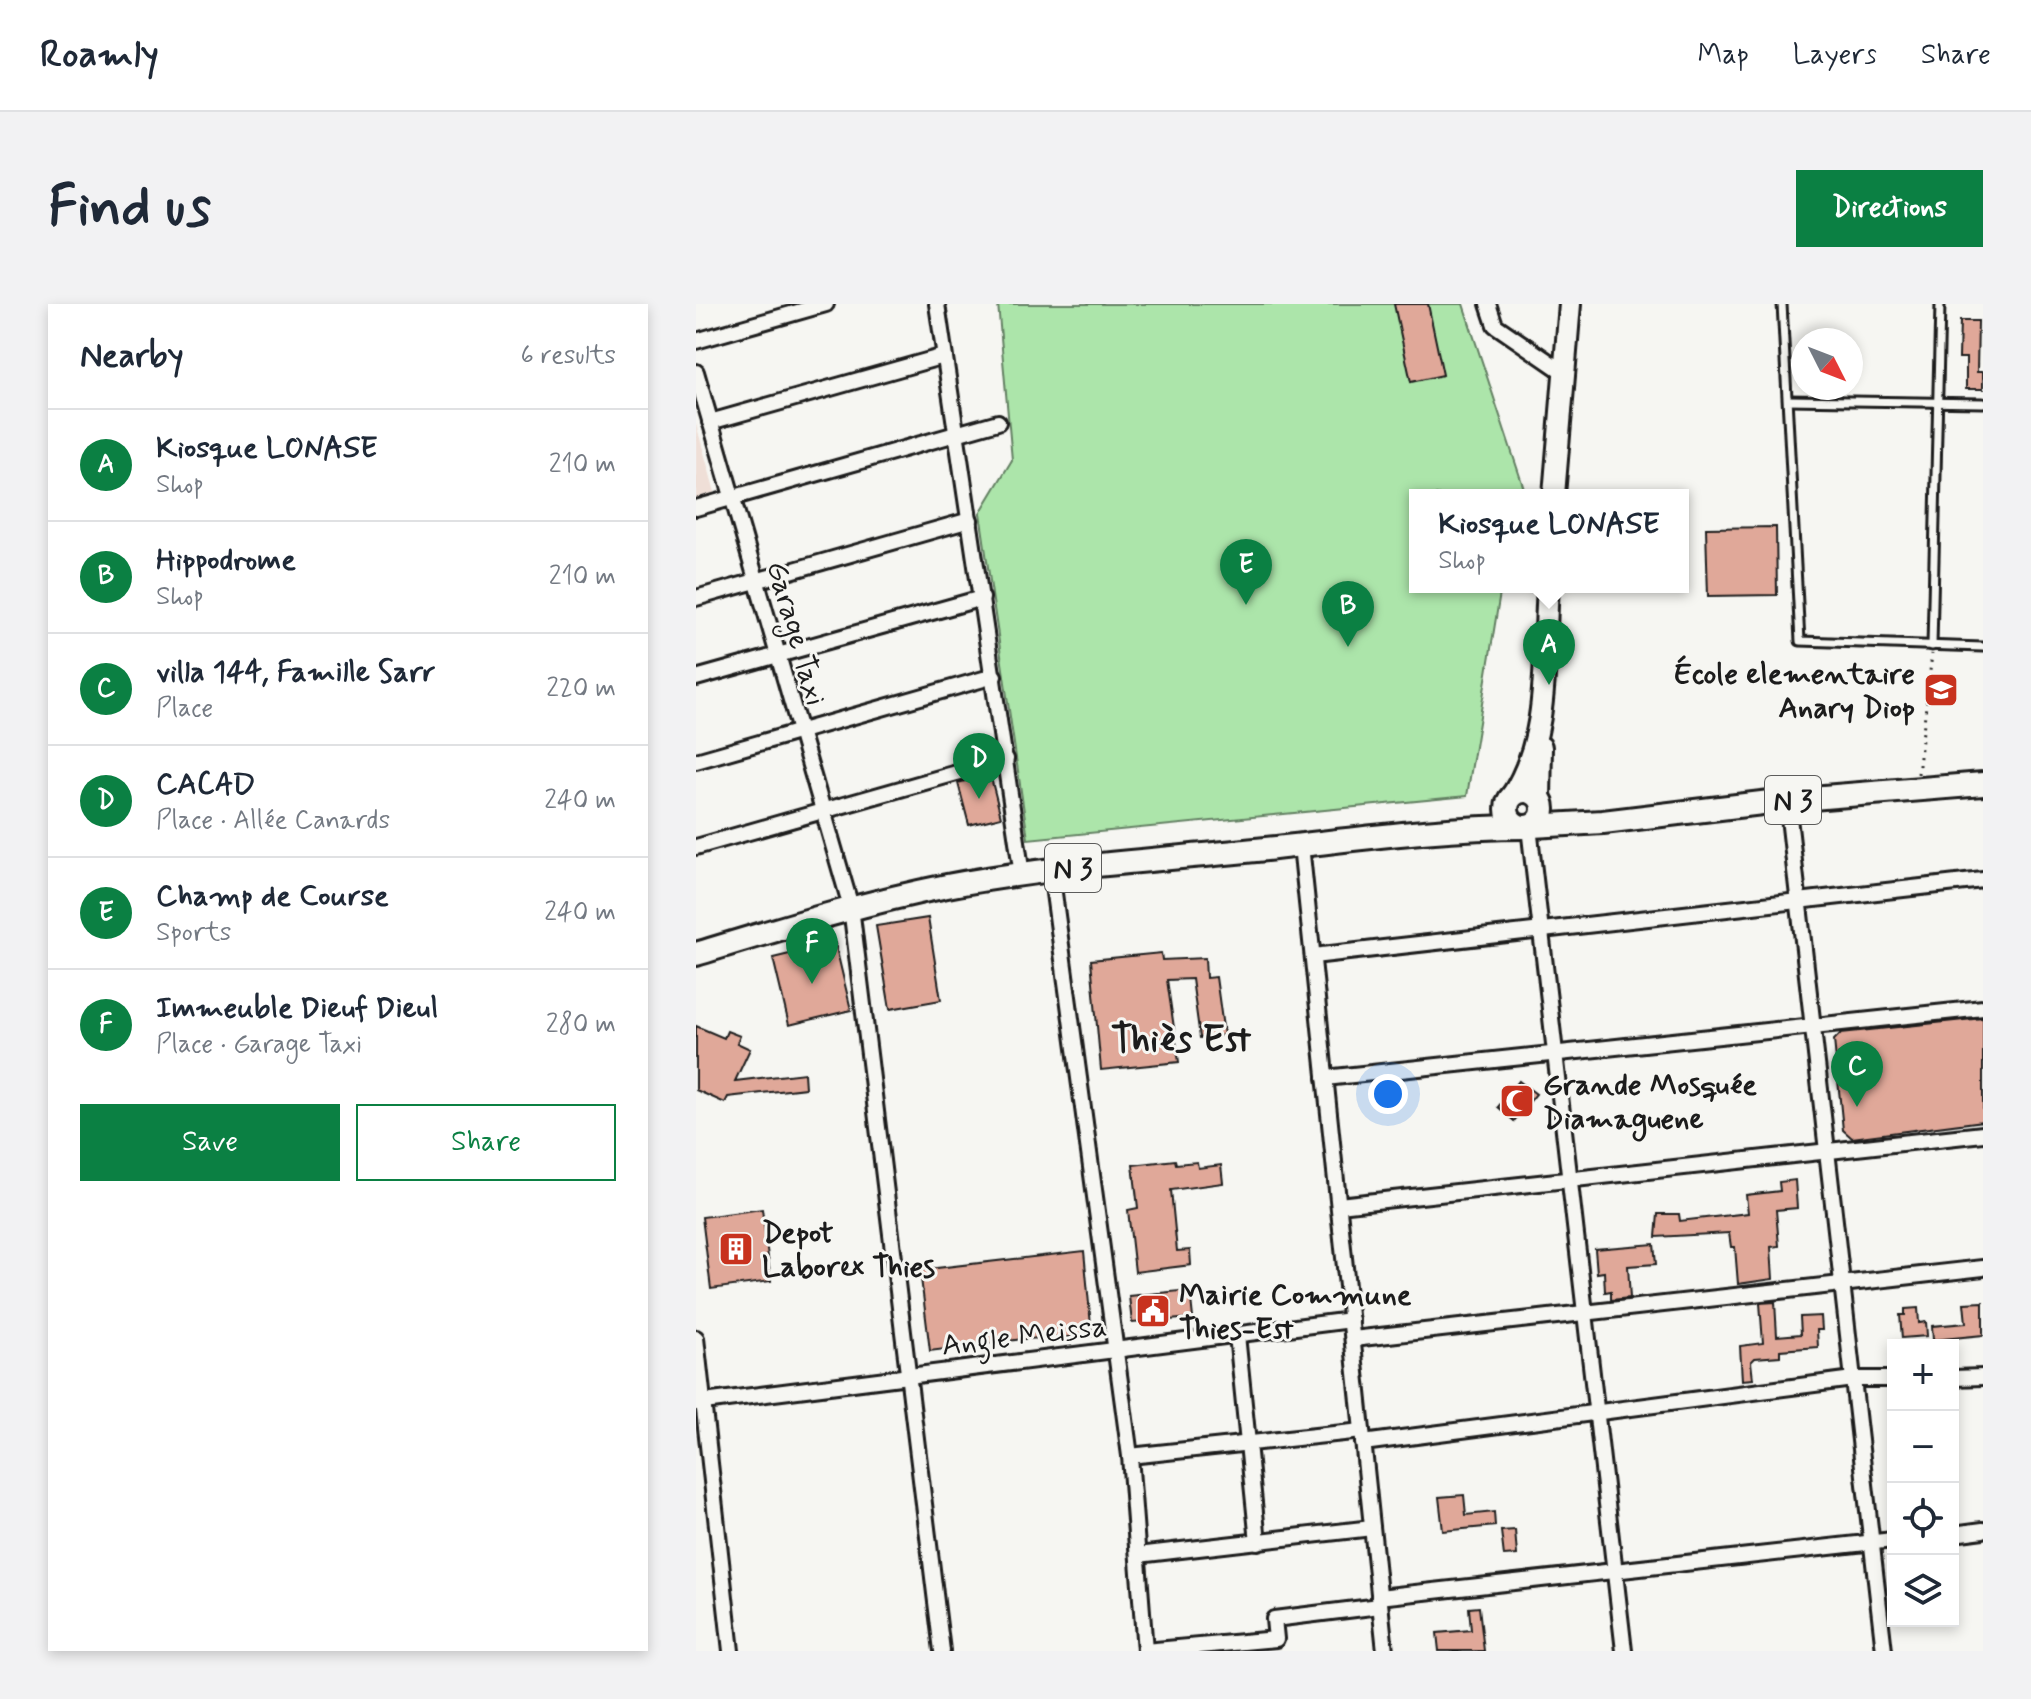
<!DOCTYPE html>
<html lang="en">
<head>
<meta charset="utf-8">
<style>
	body { margin:0; font-family:Mynerve,sans-serif; background:#f2f2f3; color:#1f2937 }
	.controls { position:absolute; right:24px; bottom:24px; display:grid; overflow:hidden; border-radius:0px; box-shadow:0 4px 12px #0003 }
	.controls button { width:72px; height:72px; display:grid; place-items:center; padding:0; border:0; border-bottom:2px solid #e0e1e3; background:#fff; color:#1f2937; font:40px sans-serif }
	.compass { position:absolute; left:1095px; top:24px; width:72px; height:72px; border-radius:50%; background:#fff; box-shadow:0 4px 12px #0003; rotate:132deg }
	.you { position:absolute; left:692px; top:790px; width:28px; height:28px; margin:-20px; border:6px solid #fff; border-radius:50%; background:#1a73e8; box-shadow:0 0 0 12px #1a73e833 }
	.badge { display:grid; place-items:center; width:52px; height:52px; border-radius:50%; background:#0b8043; color:#fff; font-size:26px; font-weight:700 }
	.pin { position:absolute; translate:-50% -66px; filter:drop-shadow(0 2px 4px #0008) }
	.pin::after { content:''; position:absolute; top:42px; width:28px; height:24px; background:inherit; clip-path:polygon(0 0,100% 0,50% 100%) }
	.popup { position:absolute; left:713px; top:185px; width:280px; height:104px; box-sizing:border-box; display:grid; place-content:center; border-radius:0px; background:#fff; filter:drop-shadow(0 2px 6px #0005); font-size:26px; white-space:nowrap; color:#747a83 }
	.popup b { font-size:30px; color:#1f2937 }
	.popup::after { content:''; position:absolute; left:50%; top:100%; margin-left:-16px; border:16px solid transparent; border-top-color:#fff }
	.list { margin:0; padding:0; list-style:none }
	h2 { display:flex; justify-content:space-between; align-items:center; height:104px; margin:0; padding:0 32px; font-size:34px }
	h2 small { font-size:26px; font-weight:400; color:#747a83 }
	.list li { display:grid; grid-template-columns:52px 1fr auto; gap:24px; align-items:center; box-sizing:border-box; height:112px; padding:0 32px; border-top:2px solid #e0e1e3 }
	.list b { display:block; font-size:30px; white-space:nowrap }
	.list p { margin:0; font-size:26px; white-space:nowrap; color:#747a83 }
	.list em { font-size:26px; font-style:normal; color:#747a83 }
	.actions { display:flex; gap:16px; padding:24px 32px }
	.actions a { flex:1; padding:18px 0; border:2px solid #0b8043; border-radius:0px; text-align:center; font-size:28px; color:#0b8043 }
	.actions .main { background:#0b8043; color:#fff }
	.icon { flex:none; width:44px; height:44px; fill:none; stroke:currentColor; stroke-width:2; stroke-linecap:round; stroke-linejoin:round }
	.map { position:relative; flex:none; width:1287px; height:1347px; overflow:hidden; border-radius:0px }
	header { display:flex; align-items:center; gap:48px; box-sizing:border-box; height:112px; padding:0 40px; background:#fff; border-bottom:2px solid #e0e1e3 }
	header strong { font-size:38px }
	nav { display:flex; gap:44px; margin-inline-start:auto; font-size:28px }
	.intro { display:flex; align-items:center; justify-content:space-between; box-sizing:border-box; height:192px; padding:0 48px }
	h1 { margin:0; font-size:56px }
	.button { padding:20px 36px; border-radius:0px; background:#0b8043; color:#fff; font-size:28px; font-weight:700 }
	main { display:flex; gap:48px; padding:0 48px }
	aside { flex:1; background:#fff; border-radius:0px; box-shadow:0 4px 12px #0003 }
	.map>svg:first-child { display:block }
	.built { fill:#efdfd7 }
	.green { fill:#ace5aa; stroke:#648063; stroke-width:2 }
	.building { fill:#e0a899; stroke:#1c1c1c; stroke-width:2 }
	.lines { fill:none; stroke-linecap:round; stroke-linejoin:round }
	.service-casing { stroke:#1c1c1c; stroke-width:13 }
	.minor-casing { stroke:#1c1c1c; stroke-width:20 }
	.secondary-casing { stroke:#1c1c1c; stroke-width:26 }
	.primary-casing { stroke:#1c1c1c; stroke-width:28 }
	.path { stroke:#1c1c1c; stroke-width:3; stroke-dasharray:2 6; stroke-linecap:butt }
	.service { stroke:#f6f6f2; stroke-width:7 }
	.minor { stroke:#f6f6f2; stroke-width:14 }
	.secondary { stroke:#f6f6f2; stroke-width:20 }
	.primary { stroke:#f6f6f2; stroke-width:22 }
	.labels { text-anchor:middle; stroke-width:6; stroke-linejoin:round; paint-order:stroke }
	.shield { fill:#f6f6f2; stroke:#5d5d5c; stroke-width:2 }
	.shield-label { font-size:28px; font-weight:bold; fill:#1c1c1c }
	.street-label { font-size:30px; fill:#1c1c1c; stroke:#f6f6f2 }
	.poi-label { font-size:30px; font-weight:bold; fill:#1c1c1c; stroke:#f6f6f2; text-anchor:start }
	.district-label { font-size:38px; font-weight:bold; fill:#1c1c1c; stroke:#f6f6f2 }
</style>
</head>
<body>
<header>
<strong>Roamly</strong>
<nav><a>Map</a><a>Layers</a><a>Share</a></nav>
</header>
<div class="intro"><h1>Find us</h1><a class="button">Directions</a></div>
<main>
<aside>
<h2>Nearby<small>6 results</small></h2>
<ul class="list">
<li><span class="badge">A</span><div><b>Kiosque LONASE</b><p>Shop</p></div><em>210 m</em></li>
<li><span class="badge">B</span><div><b>Hippodrome</b><p>Shop</p></div><em>210 m</em></li>
<li><span class="badge">C</span><div><b>villa 144, Famille Sarr</b><p>Place</p></div><em>220 m</em></li>
<li><span class="badge">D</span><div><b>CACAD</b><p>Place · Allée Canards</p></div><em>240 m</em></li>
<li><span class="badge">E</span><div><b>Champ de Course</b><p>Sports</p></div><em>240 m</em></li>
<li><span class="badge">F</span><div><b>Immeuble Dieuf Dieul</b><p>Place · Garage Taxi</p></div><em>280 m</em></li>
</ul>
<div class="actions"><a class="main">Save</a><a>Share</a></div>
</aside>
<div class="map">
<svg width="1287" height="1347" viewBox="0 0 1287 1347">
	<rect width="100%" height="100%" fill="#f6f6f2"/>
	<filter id="ink" filterUnits="userSpaceOnUse"><feTurbulence type="fractalNoise" baseFrequency=".0125" numOctaves="2"/><feDisplacementMap in="SourceGraphic" scale="16" xChannelSelector="R" yChannelSelector="G"/><feConvolveMatrix kernelMatrix="1 2 1 2 8 2 1 2 1" color-interpolation-filters="sRGB"/></filter>
	<g filter="url(#ink)">
		<polygon class="built" points="0,120 19,188 0,194"/>
		<polygon class="green" points="302,0 767,0 830,191 719,191 719,283 805,283 771,492 332,535 284,209 316,156"/>
		<g class="building">
			<polygon points="698,0 732,0 747,71 715,78"/>
			<polygon points="1264,17 1282,17 1281,68 1287,68 1287,85 1270,85 1270,54 1263,54"/>
			<polygon points="1080,223 1081,291 1012,292 1010,224"/>
			<polygon points="294,470 305,513 273,521 262,479"/>
			<polygon points="232,614 245,696 194,705 180,622"/>
			<polygon points="139,639 155,706 93,721 77,654"/>
			<polygon points="465,649 466,656 509,654 510,674 520,673 528,731 504,734 496,675 471,676 483,758 405,766 395,656"/>
			<polygon points="1287,714 1287,817 1156,834 1147,826 1138,736 1145,729"/>
			<polygon points="0,722 28,734 31,727 44,732 41,739 54,745 39,777 108,769 109,784 32,793 29,799 0,786"/>
			<polygon points="823,777 840,790 818,817 802,803"/>
			<polygon points="479,856 480,860 501,858 502,864 525,861 527,879 475,886 481,947 494,946 495,961 439,968 432,906 442,904 437,861"/>
			<polygon points="1099,876 1101,904 1080,906 1083,942 1075,943 1077,975 1042,980 1039,943 1035,943 1033,929 960,933 962,910 983,910 984,917 1052,909 1050,891 1084,887 1083,878"/>
			<polygon points="66,905 75,977 15,985 6,913"/>
			<polygon points="958,940 960,960 932,962 934,994 915,996 915,987 909,988 908,968 901,969 899,945"/>
			<polygon points="388,947 396,1032 327,1035 234,1047 224,966"/>
			<polygon points="494,986 497,1014 436,1019 433,992"/>
			<polygon points="1079,998 1081,1032 1105,1030 1104,1013 1125,1012 1126,1026 1121,1026 1122,1043 1084,1046 1084,1052 1059,1054 1055,1058 1057,1075 1046,1076 1044,1042 1067,1039 1064,999"/>
			<polygon points="1287,998 1287,1031 1237,1036 1236,1022 1270,1019 1268,999"/>
			<polygon points="1222,1004 1223,1019 1230,1018 1231,1032 1206,1034 1204,1011 1209,1011 1209,1005"/>
			<polygon points="768,1191 770,1211 798,1208 799,1222 747,1227 743,1193"/>
			<polygon points="819,1226 821,1251 808,1252 805,1227"/>
			<polygon points="783,1303 788,1347 743,1347 741,1329 775,1326 773,1304"/>
		</g>
		<g class="lines">
			<g class="service-casing">
				<g id="service">
					<polyline points="1086,0 1104,337 1287,343"/>
					<polyline points="1092,96 1287,99"/>
					<polyline points="1236,342 1244,0"/>
				</g>
			</g>
			<g class="minor-casing">
				<g id="minor">
					<polyline points="241,0 326,571"/>
					<polyline points="792,0 799,21 866,67"/>
					<polyline points="0,37 130,0"/>
					<polyline points="0,68 155,603 246,1347"/>
					<polyline points="14,118 248,52"/>
					<polyline points="0,204 302,118"/>
					<polyline points="0,294 274,216"/>
					<polyline points="0,374 286,294"/>
					<polyline points="0,457 298,372"/>
					<polyline points="1091,496 1188,1347"/>
					<polyline points="833,523 928,1347"/>
					<polyline points="605,541 689,1347"/>
					<polyline points="0,543 310,455"/>
					<polyline points="355,567 434,1152 449,1347"/>
					<polyline points="617,652 1287,576"/>
					<polyline points="629,774 1287,704"/>
					<polyline points="643,901 1287,830"/>
					<polyline points="541,1031 562,1238"/>
					<polyline points="0,1034 35,1347"/>
					<polyline points="657,1035 1287,964"/>
					<polyline points="1257,1074 1287,1073"/>
					<polyline points="0,1099 655,1016"/>
					<polyline points="667,1139 1157,1075 1197,1075"/>
					<polyline points="434,1152 666,1127"/>
					<polyline points="1257,1230 1287,1226"/>
					<polyline points="442,1251 676,1224"/>
					<polyline points="683,1293 1197,1236"/>
					<polyline points="449,1347 580,1335 578,1315 684,1302"/>
				</g>
			</g>
			<g class="secondary-casing">
				<g id="secondary">
					<polyline points="858,191 874,0"/>
					<path d="M815,493C855,433 847,353 852,283"/>
					<polyline points="844,494 845,443"/>
				</g>
			</g>
			<g class="primary-casing">
				<g id="primary">
					<circle cx="829" cy="505" r="18"/>
					<polyline points="836,522 907,518 1091,496 1287,480"/>
					<path d="M0,650C83,625 166,599 251,582C356,562 464,556 570,545C655,536 743,523 829,523"/>
				</g>
			</g>
			<polyline class="path" points="1222,470 1236,350"/>
			<use href="#service" class="service"/>
			<use href="#minor" class="minor"/>
			<use href="#secondary" class="secondary"/>
			<use href="#primary" class="primary"/>
		</g>
	</g>
	<defs>
		<g id="school-square" transform="scale(1.8)"><rect x="-9" y="-9" width="18" height="18" rx="4" fill="#c8321e" stroke="#f6f6f2"/><path d="M0-5L7-2L0 1L-7-2ZM-4 1L0 2.5L4 1V4Q0 6-4 4Z" fill="#fff"/></g>
		<g id="mosque-square" transform="scale(1.8)"><rect x="-9" y="-9" width="18" height="18" rx="4" fill="#c8321e" stroke="#f6f6f2"/><path d="M3.5-4.9A6 6 0 1 0 3.5 4.9A5 5 0 1 1 3.5-4.9Z" fill="#fff"/></g>
		<g id="building-square" transform="scale(1.8)"><rect x="-9" y="-9" width="18" height="18" rx="4" fill="#c8321e" stroke="#f6f6f2"/><path d="M-4-6H4V6H1V3H-1V6H-4ZM-2.5-4.3h1.7v1.8h-1.7ZM.8-4.3h1.7v1.8H.8ZM-2.5-1h1.7V.8h-1.7ZM.8-1h1.7V.8H.8Z" fill="#fff"/></g>
		<g id="civic-square" transform="scale(1.8)"><rect x="-9" y="-9" width="18" height="18" rx="4" fill="#c8321e" stroke="#f6f6f2"/><path d="M-.6-6.5H3V-4.5H.6V-3L4-1V1h2V6H-6V1h2V-1L-.6-3ZM-1.2 2.5V6h2.4V2.5Z" fill="#fff"/></g>
	</defs>
	<g fill-rule="evenodd">
		<use href="#school-square" x="1245" y="386"/>
		<use href="#mosque-square" x="821" y="797"/>
		<use href="#building-square" x="40" y="945"/>
		<use href="#civic-square" x="457" y="1007"/>
	</g>
	<g class="labels">
		<g class="shield">
			<rect x="1069" y="472" width="56" height="48" rx="6"/>
			<rect x="349" y="540" width="56" height="48" rx="6"/>
		</g>
		<g class="shield-label">
			<text x="1097" y="506">N 3</text>
			<text x="377" y="574">N 3</text>
		</g>
		<g class="street-label">
			<text transform="translate(101 329) rotate(74)" y="10">Garage Taxi</text>
			<text transform="translate(328 1031) rotate(-7)" y="10">Angle Meissa</text>
		</g>
		<g class="poi-label">
			<text x="1219" y="379" text-anchor="end">École elementaire<tspan x="1219" dy="34">Anary Diop</tspan></text>
			<text x="847" y="790">Grande Mosquée<tspan x="847" dy="34">Diamaguene</tspan></text>
			<text x="66" y="938">Depot<tspan x="66" dy="34">Laborex Thies</tspan></text>
			<text x="483" y="1000">Mairie Commune<tspan x="483" dy="34">Thies-Est</tspan></text>
		</g>
		<g class="district-label">
			<text x="485" y="747">Thiès Est</text>
		</g>
	</g>
</svg>
<div class="controls">
<button>+</button>
<button>−</button>
<button><svg class="icon" aria-label="locate" viewBox="0 0 24 24"><circle cx="12" cy="12" r="6"/><path d="M12 2v4M12 18v4M2 12h4M18 12h4"/></svg></button>
<button><svg class="icon" aria-label="layers" viewBox="0 0 24 24"><path d="M12 4l9 5-9 5-9-5zM3 14l9 5 9-5"/></svg></button>
</div>
<svg class="compass" viewBox="-18 -18 36 36"><path d="M0-13l5 13h-10z" fill="#e53935"/><path d="M0 13l5-13h-10z" fill="#747a83"/></svg>
<div class="you"></div>
<div class="pin badge" style="left:853px;top:381px">A</div>
<div class="popup"><b>Kiosque LONASE</b>Shop</div>
<div class="pin badge" style="left:652px;top:343px">B</div>
<div class="pin badge" style="left:1161px;top:803px">C</div>
<div class="pin badge" style="left:283px;top:495px">D</div>
<div class="pin badge" style="left:550px;top:301px">E</div>
<div class="pin badge" style="left:116px;top:680px">F</div>
</div>
</main>
</body>
</html>
